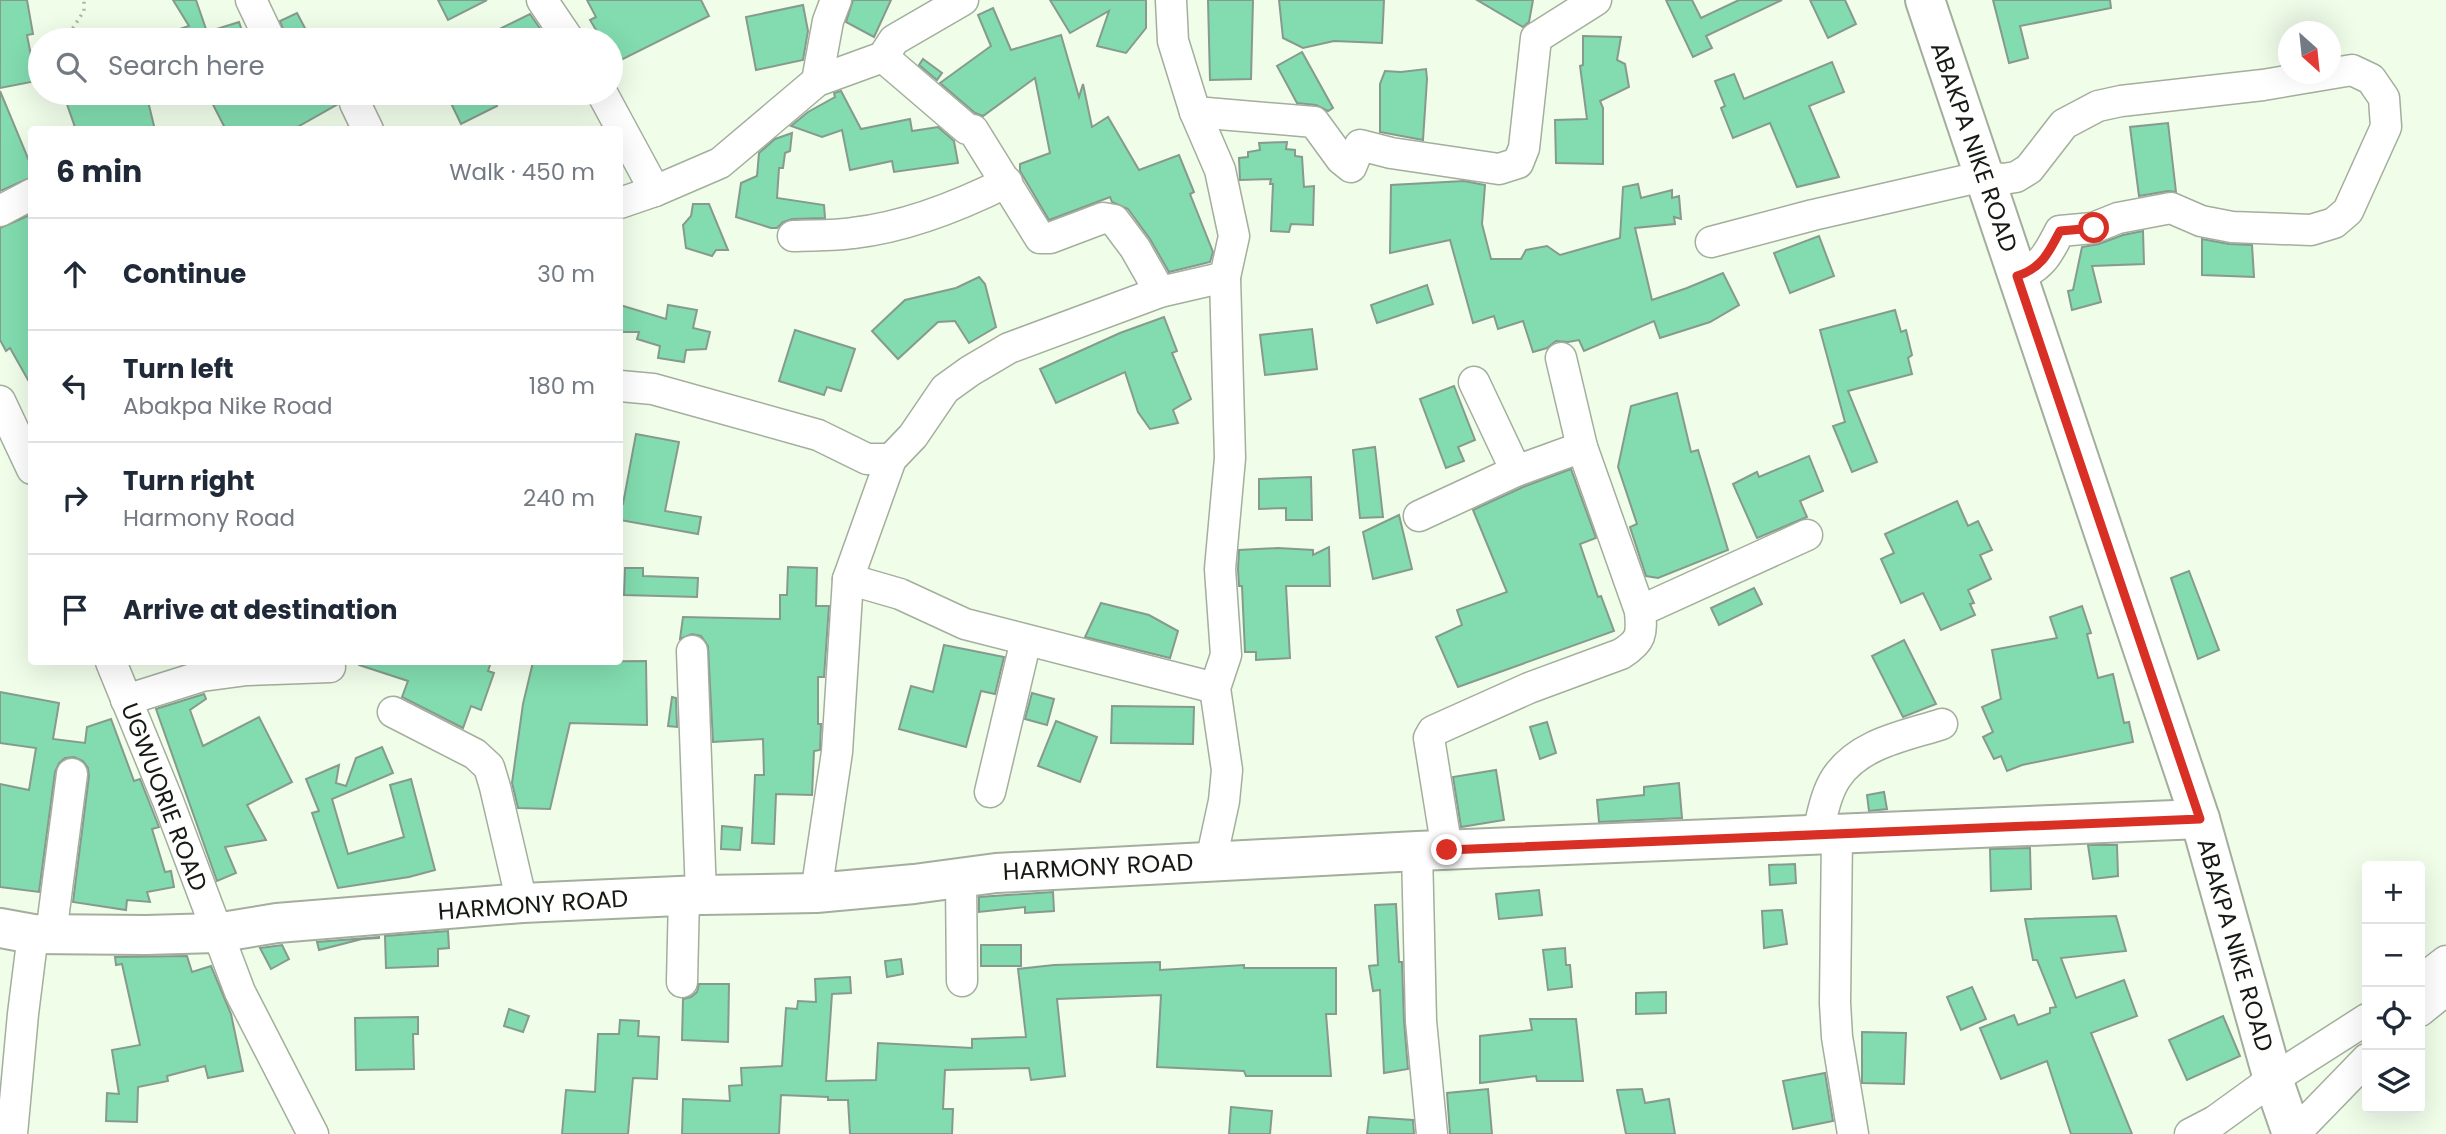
<!DOCTYPE html>
<html lang="en">
<head>
<meta charset="utf-8">
<style>
	body { margin:0; font-family:Poppins,sans-serif; background:#f2f2f3; color:#1f2937 }
	.controls { position:absolute; right:21px; bottom:21px; display:grid; overflow:hidden; border-radius:7px; box-shadow:0 7px 28px #0002 }
	.controls button { width:63px; height:63px; display:grid; place-items:center; padding:0; border:0; border-bottom:2px solid #e0e1e3; background:#fff; color:#1f2937; font:35px sans-serif }
	.compass { position:absolute; left:2278px; top:21px; width:63px; height:63px; border-radius:50%; background:#fff; box-shadow:0 7px 28px #0002; rotate:153deg }
	.stop { position:absolute; width:21px; height:21px; margin:-16px; border:5px solid #d93025; border-radius:50%; background:#fff }
	.stop.end { background:#d93025; border-color:#fff; box-shadow:0 2px 7px #0008 }
	.list { margin:0; padding:0; list-style:none }
	h2 { display:flex; justify-content:space-between; align-items:center; height:91px; margin:0; padding:0 28px; font-size:30px }
	h2 small { font-size:23px; font-weight:400; color:#747a83 }
	.list li { display:grid; grid-template-columns:46px 1fr auto; gap:21px; align-items:center; box-sizing:border-box; height:112px; padding:0 28px; border-top:2px solid #e0e1e3 }
	.list b { display:block; font-size:26px; white-space:nowrap }
	.list p { margin:0; font-size:23px; white-space:nowrap; color:#747a83 }
	.list em { font-size:23px; font-style:normal; color:#747a83 }
	.icon { flex:none; width:38px; height:38px; fill:none; stroke:currentColor; stroke-width:2; stroke-linecap:round; stroke-linejoin:round }
	.map { position:relative; flex:none; width:2446px; height:1134px; overflow:hidden }
	.search { position:absolute; background:#fff; box-shadow:0 7px 28px #0002; left:28px; top:28px; width:595px; height:77px; display:flex; align-items:center; gap:18px; box-sizing:border-box; padding:0 24px; border-radius:38px; color:#747a83; font-size:26px }
	.panel { position:absolute; background:#fff; box-shadow:0 7px 28px #0002; left:28px; top:126px; width:595px; height:539px; border-radius:7px }
	.map>svg:first-child { display:block }
	.building { fill:#82dcaf; stroke:#869a8f; stroke-width:2 }
	.lines { fill:none; stroke-linecap:round; stroke-linejoin:round }
	.minor-casing { stroke:#a3ae9c; stroke-width:33 }
	.major-casing { stroke:#a3ae9c; stroke-width:42 }
	.path { stroke:#acb7a7; stroke-width:3.5; stroke-dasharray:2 5; stroke-linecap:butt }
	.minor { stroke:#fff; stroke-width:30 }
	.major { stroke:#fff; stroke-width:38 }
	.route { stroke:#d93025; stroke-width:9 }
	.labels { text-anchor:middle; stroke-width:6; stroke-linejoin:round; paint-order:stroke }
	.street-label { font-size:24px; fill:#161a13; stroke:#fff }
</style>
</head>
<body>
<div class="map">
<svg width="2446" height="1134" viewBox="0 0 2446 1134">
	<rect width="100%" height="100%" fill="#f0fde9"/>
	<g class="building">
		<polygon points="0,0 27,0 33,34 27,35 36,81 0,88"/>
		<polygon points="173,0 196,0 207,32 239,22 245,40 155,40 155,37 189,26"/>
		<polygon points="438,0 487,0 448,20"/>
		<polygon points="587,0 701,0 709,16 611,65 611,40 602,40 590,20 596,17"/>
		<polygon points="853,0 891,0 874,37 846,22"/>
		<polygon points="1050,0 1146,0 1146,28 1126,53 1097,46 1109,11 1070,33"/>
		<polygon points="1208,0 1253,0 1251,79 1210,80"/>
		<polygon points="1279,0 1384,0 1382,43 1334,41 1303,48 1283,38"/>
		<polygon points="1477,0 1533,0 1529,22 1523,27"/>
		<polygon points="1666,0 1692,0 1701,18 1739,0 1782,0 1706,36 1712,48 1693,57"/>
		<polygon points="1810,0 1845,0 1856,24 1828,38"/>
		<polygon points="1993,0 2110,0 2111,8 2020,26 2028,58 2009,63"/>
		<polygon points="803,5 808,31 803,60 756,70 746,17"/>
		<polygon points="993,8 1011,50 1061,35 1079,97 1083,84 1092,127 1108,117 1139,170 1179,155 1194,192 1190,194 1213,252 1210,262 1169,272 1150,239 1128,209 1112,202 1110,197 1049,220 1020,171 1020,164 1050,153 1035,78 983,116 975,113 940,83 991,46 978,15"/>
		<polygon points="297,13 306,30 287,39 280,21"/>
		<polygon points="530,14 548,40 477,40"/>
		<polygon points="1583,36 1621,37 1617,60 1625,64 1629,87 1600,101 1603,108 1603,164 1556,163 1555,120 1587,119 1580,66 1583,65"/>
		<polygon points="1302,52 1333,108 1328,111 1316,105 1297,103 1277,66"/>
		<polygon points="923,59 942,73 937,80 919,65"/>
		<polygon points="1832,62 1844,92 1809,106 1839,177 1797,187 1770,123 1733,138 1721,108 1725,106 1715,81 1734,74 1744,99"/>
		<polygon points="1426,69 1427,79 1423,140 1380,132 1380,84 1385,71 1401,72"/>
		<polygon points="0,91 32,168 32,177 0,191"/>
		<polygon points="841,91 861,129 910,119 912,131 938,127 954,141 958,163 894,172 892,161 850,170 842,130 822,137 791,126 808,112 835,97 834,93"/>
		<polygon points="63,93 146,93 155,130 76,130"/>
		<polygon points="207,93 341,93 338,104 292,130 226,130"/>
		<polygon points="446,93 491,93 497,106 461,124"/>
		<polygon points="2168,123 2176,192 2168,191 2139,196 2130,127"/>
		<polygon points="792,133 790,151 785,153 783,168 779,168 777,198 824,205 825,218 792,219 783,222 777,228 771,228 736,217 741,183 757,176 759,153 775,139"/>
		<polygon points="1287,142 1286,149 1295,150 1295,156 1302,157 1304,187 1314,186 1313,225 1291,224 1289,232 1271,231 1273,184 1270,184 1271,179 1240,180 1239,158 1248,157 1248,152 1260,150 1259,143"/>
		<polygon points="1464,181 1485,185 1482,224 1491,259 1521,259 1526,250 1547,246 1560,255 1620,238 1623,187 1638,184 1641,198 1672,190 1672,198 1679,196 1681,219 1674,217 1675,224 1635,228 1652,300 1687,288 1723,273 1739,305 1710,322 1660,338 1654,321 1584,351 1579,340 1568,342 1556,341 1547,348 1533,352 1523,321 1498,329 1494,316 1473,323 1450,240 1390,253 1391,185"/>
		<polygon points="693,204 709,204 728,250 716,250 712,256 686,248 683,225 691,216"/>
		<polygon points="32,214 32,387 10,348 6,351 0,340 0,228"/>
		<polygon points="2143,231 2144,264 2092,266 2101,302 2072,310 2068,291 2073,290 2082,247 2099,244 2123,235"/>
		<polygon points="1819,236 1834,276 1790,293 1774,253"/>
		<polygon points="2202,239 2229,244 2252,245 2254,277 2202,275"/>
		<polygon points="979,277 985,284 996,327 969,343 955,321 938,322 898,359 872,331 905,300 956,288"/>
		<polygon points="1427,285 1433,304 1377,323 1371,305"/>
		<polygon points="620,305 666,319 668,305 697,310 693,328 710,332 706,349 686,350 684,362 658,358 660,346 637,339 639,332 620,332"/>
		<polygon points="1895,310 1901,332 1906,330 1912,355 1908,358 1912,374 1848,391 1877,462 1852,472 1833,426 1845,422 1820,330"/>
		<polygon points="1164,317 1177,351 1172,353 1191,399 1173,410 1178,423 1150,429 1138,412 1125,372 1056,403 1040,369 1120,333"/>
		<polygon points="1312,329 1317,369 1265,375 1260,335"/>
		<polygon points="795,330 855,349 841,391 827,387 824,395 779,381"/>
		<polygon points="1454,386 1475,440 1458,447 1464,461 1446,468 1420,399"/>
		<polygon points="1677,393 1691,452 1698,450 1728,550 1658,578 1646,576 1630,527 1637,524 1618,467 1631,406"/>
		<polygon points="636,434 679,442 665,511 701,517 698,534 620,520 620,503 623,504"/>
		<polygon points="1375,447 1383,517 1360,518 1353,450"/>
		<polygon points="1809,456 1823,491 1800,501 1807,517 1757,538 1733,484 1757,472 1759,477"/>
		<polygon points="1571,469 1596,538 1580,544 1598,597 1601,596 1614,631 1458,687 1436,637 1462,625 1457,610 1507,592 1473,510 1523,487"/>
		<polygon points="1311,477 1312,520 1286,520 1286,508 1259,509 1259,479"/>
		<polygon points="1957,501 1968,526 1978,521 1992,550 1980,555 1991,579 1968,590 1974,603 1970,604 1975,615 1941,630 1923,593 1901,603 1881,559 1894,553 1885,534"/>
		<polygon points="1399,515 1412,569 1373,579 1363,532"/>
		<polygon points="1329,547 1330,586 1286,586 1290,658 1256,660 1256,652 1245,652 1242,586 1239,586 1238,569 1239,550 1278,548 1313,550 1313,555"/>
		<polygon points="788,567 817,568 816,606 829,606 824,677 818,677 818,724 821,724 820,750 814,751 812,795 776,794 774,844 752,843 755,775 764,775 763,739 713,742 708,646 701,636 692,634 680,639 683,617 780,619 780,595 787,595"/>
		<polygon points="625,568 643,568 643,576 698,578 697,597 624,595"/>
		<polygon points="2189,571 2219,650 2198,659 2171,578"/>
		<polygon points="1754,588 1762,604 1719,625 1711,608"/>
		<polygon points="1101,603 1149,615 1178,631 1170,658 1085,637"/>
		<polygon points="2082,606 2091,633 2087,634 2098,678 2113,674 2124,723 2129,722 2133,742 2022,765 2007,771 2001,756 1994,759 1983,737 1993,732 1982,707 2001,699 1992,650 2057,638 2050,617"/>
		<polygon points="1904,640 1936,704 1903,717 1872,656"/>
		<polygon points="944,645 1004,657 995,694 981,691 966,747 899,729 911,686 933,692"/>
		<polygon points="646,661 647,725 570,723 550,809 518,808 512,783 523,704 533,662"/>
		<polygon points="359,662 491,662 488,671 494,673 481,710 471,706 463,728 402,697 408,681 359,665"/>
		<polygon points="0,692 59,703 53,739 85,743 87,727 111,719 134,781 140,779 159,827 152,829 165,872 171,871 174,887 147,892 150,902 127,900 126,910 73,902 89,776 88,768 83,761 74,757 65,758 59,763 55,772 39,892 0,887 0,784 29,790 36,748 0,743"/>
		<polygon points="1032,693 1054,699 1047,725 1025,719"/>
		<polygon points="204,694 206,699 190,710 203,746 259,717 292,782 247,805 266,840 225,847 236,873 217,881 156,709"/>
		<polygon points="672,697 676,698 677,727 668,726"/>
		<polygon points="1112,706 1194,707 1193,744 1111,743"/>
		<polygon points="1056,721 1097,737 1080,782 1038,766"/>
		<polygon points="1547,722 1556,753 1540,759 1530,727"/>
		<polygon points="382,747 393,773 332,799 348,854 404,837 390,785 411,779 435,870 409,877 338,888 312,813 319,811 306,779 339,765 336,783 346,786 356,758"/>
		<polygon points="1496,770 1504,820 1461,827 1453,777"/>
		<polygon points="1679,783 1682,818 1599,822 1597,800 1644,795 1644,787"/>
		<polygon points="1884,792 1887,809 1869,811 1867,795"/>
		<polygon points="722,826 742,828 740,850 721,849"/>
		<polygon points="2088,845 2117,845 2118,876 2093,879"/>
		<polygon points="2030,848 2031,889 1991,891 1990,849"/>
		<polygon points="1795,864 1796,883 1770,885 1769,865"/>
		<polygon points="1539,890 1542,915 1499,919 1496,894"/>
		<polygon points="1053,892 1054,911 1025,913 1025,907 979,912 979,897"/>
		<polygon points="1396,904 1399,962 1402,962 1404,1021 1408,1069 1384,1073 1380,990 1373,991 1369,966 1378,965 1375,905"/>
		<polygon points="1782,910 1787,944 1764,948 1762,911"/>
		<polygon points="2116,916 2126,951 2061,958 2076,998 2124,980 2137,1016 2091,1033 2132,1134 2071,1134 2047,1061 2001,1079 1980,1028 2014,1015 2018,1025 2050,1013 2050,1008 2056,1007 2037,960 2033,960 2025,919"/>
		<polygon points="448,931 449,948 438,949 438,966 386,968 385,936"/>
		<polygon points="379,937 379,938 362,939 319,950 317,942"/>
		<polygon points="282,945 289,959 271,969 260,948"/>
		<rect x="981" y="945" width="40" height="21"/>
		<polygon points="1565,948 1566,965 1570,965 1572,987 1548,990 1543,950"/>
		<polygon points="187,956 192,972 211,966 231,1014 243,1071 208,1078 205,1066 167,1076 168,1081 138,1087 137,1122 106,1121 107,1093 119,1094 112,1050 140,1045 122,964 116,965 115,957"/>
		<polygon points="901,959 903,974 887,977 885,961"/>
		<polygon points="1160,962 1160,970 1244,965 1244,968 1336,968 1336,1014 1326,1014 1331,1076 1246,1076 1244,1071 1157,1067 1161,995 1057,999 1065,1076 1031,1080 1029,1068 945,1070 943,1109 953,1109 952,1134 850,1134 848,1100 828,1100 828,1097 781,1095 779,1134 682,1134 683,1099 730,1101 729,1086 742,1085 741,1068 782,1066 786,1008 797,1009 798,1001 816,1002 815,979 850,977 851,993 832,994 826,1081 876,1080 878,1043 972,1048 972,1039 1026,1037 1018,969 1054,965"/>
		<polygon points="699,984 729,984 728,1042 682,1040 683,999 691,997 697,992"/>
		<polygon points="1972,987 1986,1019 1961,1030 1947,997"/>
		<polygon points="1666,992 1666,1013 1636,1014 1636,993"/>
		<polygon points="509,1009 529,1016 523,1032 504,1026"/>
		<polygon points="2223,1016 2240,1056 2187,1080 2169,1040"/>
		<polygon points="418,1017 418,1034 413,1034 414,1069 356,1070 355,1018"/>
		<polygon points="1530,1019 1576,1019 1583,1081 1537,1081 1536,1076 1480,1083 1480,1036 1532,1030"/>
		<polygon points="620,1020 639,1021 638,1036 659,1037 657,1079 633,1078 628,1134 562,1134 566,1090 595,1092 598,1034 619,1034"/>
		<polygon points="1862,1032 1906,1033 1904,1084 1862,1083"/>
		<polygon points="1825,1073 1833,1121 1793,1129 1783,1081"/>
		<polygon points="1488,1089 1492,1134 1450,1134 1447,1093"/>
		<polygon points="1642,1089 1645,1103 1669,1099 1675,1134 1626,1134 1617,1090"/>
		<polygon points="1231,1107 1272,1111 1270,1134 1229,1134"/>
		<polygon points="1369,1117 1413,1120 1414,1134 1367,1134"/>
	</g>
	<g class="lines">
		<g class="minor-casing">
			<g id="minor">
				<polyline points="251,0 270,40"/>
				<polyline points="542,0 569,40"/>
				<polyline points="1171,0 1173,41 1195,112 1220,170 1234,236 1225,277 1230,458 1220,569 1226,655 1215,688 1227,770 1224,801 1211,861"/>
				<polyline points="883,57 967,129 973,130 1040,238 1050,238 1103,218 1114,220 1135,248 1160,292"/>
				<polyline points="817,81 828,21 836,0"/>
				<polyline points="602,93 655,191"/>
				<polyline points="355,103 368,130"/>
				<polyline points="1195,112 1314,122 1341,159 1351,167 1360,145 1391,153 1499,169 1518,163 1524,148 1536,38 1596,0"/>
				<polyline points="620,203 655,191 720,163 817,81 883,57 894,40 963,0"/>
				<polyline points="0,211 32,194"/>
				<path d="M793,236C813,235 833,236 853,233C907,227 959,206 1007,182"/>
				<path d="M1711,242L1813,215L1984,176L2003,179L2016,177L2029,169L2064,124L2098,106L2121,101L2263,85L2352,70L2371,79L2384,98L2386,127L2348,211L2334,223L2311,230L2232,227L2201,221L2171,208L2118,218L2093,228L2060,231C2049,252 2042,268 2017,276"/>
				<polyline points="1474,382 1516,471"/>
				<polyline points="620,386 653,389 818,435 867,459 891,459"/>
				<polyline points="0,401 32,469"/>
				<polyline points="1419,516 1516,471 1582,447"/>
				<polyline points="1640,611 1807,535"/>
				<polyline points="692,651 701,895"/>
				<polyline points="111,662 168,801 240,992 313,1134"/>
				<polyline points="1215,688 965,624 900,594 848,579 891,459 913,436 945,389 970,371 1009,348 1160,292 1225,277"/>
				<polyline points="126,700 202,676 247,670 330,667"/>
				<polyline points="393,712 475,754 489,767 495,787 522,903"/>
				<polyline points="990,792 1026,640"/>
				<polyline points="1837,835 1835,1003 1837,1037 1853,1134"/>
				<path d="M1817,836C1822,817 1825,795 1836,778C1859,743 1905,736 1942,724"/>
				<path d="M1447,850L1429,738L1433,731L1529,688L1621,654C1642,641 1642,634 1640,611L1582,447L1561,358"/>
				<polyline points="1417,851 1421,1021 1432,1134"/>
				<polyline points="961,879 962,981"/>
				<polyline points="816,893 837,752 848,579"/>
				<polyline points="51,934 72,774"/>
				<polyline points="2420,981 2446,961"/>
				<polyline points="682,982 684,896"/>
				<polyline points="2420,1011 2446,990"/>
				<polyline points="12,1134 23,1014 33,934"/>
				<polyline points="2190,1134 2215,1121 2273,1079 2367,1019"/>
				<polyline points="2298,1134 2301,1127 2367,1059"/>
			</g>
		</g>
		<g class="major-casing">
			<g id="major">
				<polyline points="1925,0 2200,819 2273,1079 2292,1134"/>
				<polyline points="0,928 33,934 146,935 216,933 277,923 522,903 701,895 816,893 914,884 996,873 1417,851 2200,819"/>
			</g>
		</g>
		<polyline class="path" points="65,40 84,11 84,0"/>
		<use href="#minor" class="minor"/>
		<use href="#major" class="major"/>
	</g>
	<g class="lines">
		<path class="route" d="M1447,850L2200,819L2017,276C2042,268 2049,252 2060,231L2094,228"/>
	</g>
	<g class="labels">
		<g class="street-label">
			<text transform="translate(1974 147) rotate(71)" y="8">ABAKPA NIKE ROAD</text>
			<text transform="translate(164 797) rotate(69)" y="8">UGWUORIE ROAD</text>
			<text transform="translate(1098 867) rotate(-3)" y="8">HARMONY ROAD</text>
			<text transform="translate(533 905) rotate(-4)" y="8">HARMONY ROAD</text>
			<text transform="translate(2235 945) rotate(74)" y="8">ABAKPA NIKE ROAD</text>
		</g>
	</g>
</svg>
<div class="controls">
<button>+</button>
<button>−</button>
<button><svg class="icon" aria-label="locate" viewBox="0 0 24 24"><circle cx="12" cy="12" r="6"/><path d="M12 2v4M12 18v4M2 12h4M18 12h4"/></svg></button>
<button><svg class="icon" aria-label="layers" viewBox="0 0 24 24"><path d="M12 4l9 5-9 5-9-5zM3 14l9 5 9-5"/></svg></button>
</div>
<svg class="compass" viewBox="-18 -18 36 36"><path d="M0-13l5 13h-10z" fill="#e53935"/><path d="M0 13l5-13h-10z" fill="#747a83"/></svg>
<div class="stop" style="left:2094px;top:228px"></div>
<div class="stop end" style="left:1447px;top:850px"></div>
<div class="search"><svg class="icon" aria-label="search" viewBox="0 0 24 24"><circle cx="10" cy="10" r="6"/><path d="M15 15l6 6"/></svg>Search here</div>
<section class="panel">
<h2>6 min<small>Walk · 450 m</small></h2>
<ul class="list">
<li><svg class="icon" aria-label="ahead" viewBox="0 0 24 24"><path d="M12 20V5M6 11l6-6 6 6"/></svg><div><b>Continue</b></div><em>30 m</em></li>
<li><svg class="icon" aria-label="left" viewBox="0 0 24 24"><path d="M17 20v-9H6M10 6l-5 5 5 5"/></svg><div><b>Turn left</b><p>Abakpa Nike Road</p></div><em>180 m</em></li>
<li><svg class="icon" aria-label="right" viewBox="0 0 24 24"><path d="M7 20v-9h11M14 6l5 5-5 5"/></svg><div><b>Turn right</b><p>Harmony Road</p></div><em>240 m</em></li>
<li><svg class="icon" aria-label="arrive" viewBox="0 0 24 24"><path d="M6 21V4h12l-3 4 3 4H6"/></svg><div><b>Arrive at destination</b></div></li>
</ul>
</section>
</div>
</body>
</html>
